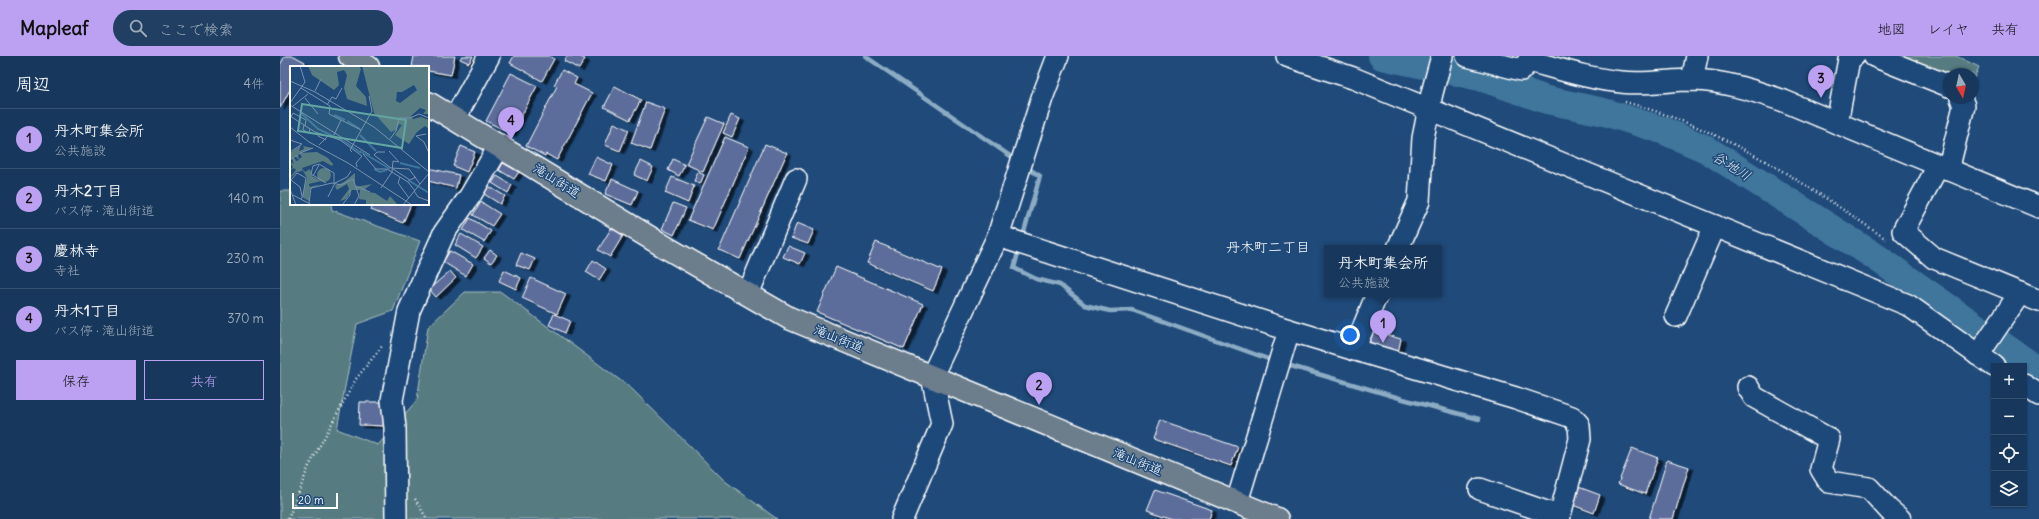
<!DOCTYPE html>
<html lang="ja">
<head>
<meta charset="utf-8">
<style>
	body { margin:0; font-family:Delius,"Klee One",sans-serif; background:#203f62; color:#f1f3f6 }
	.controls { position:absolute; right:12px; bottom:12px; display:grid; overflow:hidden; border-radius:0px; box-shadow:0 1px 3px #0004 }
	.controls button { width:36px; height:36px; display:grid; place-items:center; padding:0; border:0; border-bottom:1px solid #365272; background:#17385c; color:#f1f3f6; font:20px sans-serif }
	.compass { position:absolute; left:1663px; top:12px; width:36px; height:36px; border-radius:50%; background:#17385c; box-shadow:0 1px 3px #0004; rotate:171deg }
	.scale { position:absolute; left:12px; bottom:10px; width:46px; box-sizing:border-box; padding-left:4px; border:2px solid #fff; border-top:0; font-size:11px; line-height:14px; white-space:nowrap; color:#fff; -webkit-text-stroke:3px #1f4a7a; paint-order:stroke }
	.you { position:absolute; left:1070px; top:279px; width:14px; height:14px; margin:-10px; border:3px solid #fff; border-radius:50%; background:#1a73e8; box-shadow:0 0 0 6px #1a73e833 }
	.badge { display:grid; place-items:center; width:26px; height:26px; border-radius:50%; background:#bca0f2; color:#111; font-size:13px; font-weight:700 }
	.pin { position:absolute; translate:-50% -33px; filter:drop-shadow(0 1px 2px #0008) }
	.pin::after { content:''; position:absolute; top:21px; width:14px; height:12px; background:inherit; clip-path:polygon(0 0,100% 0,50% 100%) }
	.popup { position:absolute; left:1044px; top:189px; width:118px; height:52px; box-sizing:border-box; display:grid; place-content:center; border-radius:0px; background:#17385c; filter:drop-shadow(0 1px 3px #0005); font-size:13px; white-space:nowrap; color:#9eacbb }
	.popup b { font-size:15px; color:#f1f3f6 }
	.popup::after { content:''; position:absolute; left:50%; top:100%; margin-left:-8px; border:8px solid transparent; border-top-color:#17385c }
	.list { margin:0; padding:0; list-style:none }
	h2 { display:flex; justify-content:space-between; align-items:center; height:52px; margin:0; padding:0 16px; font-size:17px }
	h2 small { font-size:13px; font-weight:400; color:#9eacbb }
	.list li { display:grid; grid-template-columns:26px 1fr auto; gap:12px; align-items:center; box-sizing:border-box; height:60px; padding:0 16px; border-top:1px solid #365272 }
	.list b { display:block; font-size:15px; white-space:nowrap }
	.list p { margin:0; font-size:13px; white-space:nowrap; color:#9eacbb }
	.list em { font-size:13px; font-style:normal; color:#9eacbb }
	.actions { display:flex; gap:8px; padding:12px 16px }
	.actions a { flex:1; padding:9px 0; border:1px solid #bca0f2; border-radius:0px; text-align:center; font-size:14px; color:#bca0f2 }
	.actions .main { background:#bca0f2; color:#111 }
	.icon { flex:none; width:22px; height:22px; fill:none; stroke:currentColor; stroke-width:2; stroke-linecap:round; stroke-linejoin:round }
	.map { position:relative; flex:none; width:1759px; height:463px; overflow:hidden }
	header { display:flex; align-items:center; gap:24px; box-sizing:border-box; height:56px; padding:0 20px; background:#bca0f2; color:#111 }
	header strong { font-size:19px }
	nav { display:flex; gap:22px; margin-inline-start:auto; font-size:14px }
	.search { width:280px; height:36px; background:#203f62; display:flex; align-items:center; gap:10px; box-sizing:border-box; padding:0 14px; border-radius:22px; color:#9eacbb; font-size:15px }
	main { display:flex }
	aside { flex:1; background:#17385c }
	.map>svg:first-child { display:block }
	.green { fill:#577c81; stroke:#abbec0 }
	.lines { fill:none; stroke-linecap:round; stroke-linejoin:round }
	.stream { stroke:#8cacc4; stroke-width:4.5 }
	.river { stroke:#3f759c; stroke-width:28 }
	.building { fill:#5d6d9b; stroke:#fff; filter:url(#shadow) }
	.minor-casing { stroke:#fff; stroke-width:24 }
	.highway-casing { stroke:#fff; stroke-width:25 }
	.path { stroke:#fff; stroke-width:2.5; stroke-dasharray:1 3; stroke-linecap:butt }
	.minor { stroke:#1f4a7a; stroke-width:21 }
	.highway { stroke:#6c7d8c; stroke-width:22 }
	.labels { text-anchor:middle; stroke-width:3; stroke-linejoin:round; paint-order:stroke }
	.street-label { font-size:13px; fill:#fff; stroke:#1f4a7a }
	.water-label { font-size:14px; font-style:italic; fill:#d9e3eb; stroke:#1f4a7a }
	.neighbourhood-label { font-size:14px; fill:#fff; stroke:#1f4a7a }
	.inset-river { fill:none; stroke:#3f759c; stroke-width:2 }
	.inset-road { fill:none; stroke:#7992af; stroke-width:1 }
	.view { fill:#63a6a1; fill-opacity:0.15; stroke:#63a6a1; stroke-width:2 }
	.inset-edge { fill:none; stroke:#fff; stroke-width:2 }
</style>
</head>
<body>
<header>
<strong>Mapleaf</strong>
<div class="search"><svg class="icon" aria-label="search" viewBox="0 0 24 24"><circle cx="10" cy="10" r="6"/><path d="M15 15l6 6"/></svg>ここで検索</div>
<nav><a>地図</a><a>レイヤ</a><a>共有</a></nav>
</header>
<main>
<aside>
<h2>周辺<small>4件</small></h2>
<ul class="list">
<li><span class="badge">1</span><div><b>丹木町集会所</b><p>公共施設</p></div><em>10 m</em></li>
<li><span class="badge">2</span><div><b>丹木2丁目</b><p>バス停 · 滝山街道</p></div><em>140 m</em></li>
<li><span class="badge">3</span><div><b>慶林寺</b><p>寺社</p></div><em>230 m</em></li>
<li><span class="badge">4</span><div><b>丹木1丁目</b><p>バス停 · 滝山街道</p></div><em>370 m</em></li>
</ul>
<div class="actions"><a class="main">保存</a><a>共有</a></div>
</aside>
<div class="map">
<svg width="1759" height="463" viewBox="0 0 1759 463">
	<defs>
		<filter id="shadow"><feDropShadow dx="4.5" dy="2.5" stdDeviation="0" flood-color="#0009"/></filter>
	</defs>
	<rect width="100%" height="100%" fill="#1f4a7a"/>
	<filter id="ink" filterUnits="userSpaceOnUse"><feTurbulence type="fractalNoise" baseFrequency=".025" numOctaves="2"/><feDisplacementMap in="SourceGraphic" scale="8" xChannelSelector="R" yChannelSelector="G"/><feConvolveMatrix kernelMatrix="1 2 1 2 8 2 1 2 1" color-interpolation-filters="sRGB"/></filter>
	<g filter="url(#ink)">
		<g class="green">
			<polygon points="1607,0 1676,0 1699,11 1693,24 1693,18 1669,18 1669,28"/>
			<polygon points="0,135 11,135 11,148 51,148 52,154 140,185 113,255 77,268 57,373 98,389 137,344 148,271 185,236 221,236 352,333 445,425 497,463 0,463"/>
		</g>
		<g class="lines">
			<g class="stream">
				<polyline points="585,0 736,104"/>
				<polyline points="744,176 760,120 746,111"/>
				<polyline points="739,193 734,212 756,223 780,229 805,249 830,255 852,254 991,304"/>
				<polyline points="1004,308 1123,343 1199,363"/>
			</g>
			<polyline class="river" points="1102,0 1200,21 1267,44 1324,56 1382,74 1426,93 1593,199 1759,315"/>
		</g>
		<g class="building">
			<polygon points="5,0 14,0 25,6 23,11 11,11 11,32 0,52 0,9"/>
			<polygon points="134,0 175,0 171,19 148,15 148,11 132,11"/>
			<polygon points="182,0 193,0 189,7 180,3"/>
			<polygon points="234,0 269,0 274,3 262,25 230,7"/>
			<polygon points="287,0 299,0 305,3 299,13 284,5"/>
			<polygon points="282,14 297,22 294,28 312,37 277,104 266,98 265,100 246,90 277,30 274,29"/>
			<polygon points="231,17 257,30 232,78 206,65"/>
			<polygon points="335,30 361,44 350,64 324,51"/>
			<polygon points="366,46 385,53 370,94 351,87"/>
			<polygon points="451,59 460,63 452,81 443,77"/>
			<polygon points="428,61 444,68 423,116 406,108"/>
			<polygon points="334,67 349,74 340,95 325,89"/>
			<polygon points="445,81 469,91 433,174 408,164"/>
			<polygon points="485,88 507,97 460,203 439,194"/>
			<polygon points="181,90 195,96 187,116 173,110"/>
			<polygon points="316,101 333,109 326,125 308,118"/>
			<polygon points="393,103 405,109 399,120 388,114"/>
			<polygon points="361,105 373,111 367,125 354,119"/>
			<polygon points="223,107 239,116 234,123 219,114"/>
			<polygon points="148,112 179,119 176,132 148,125"/>
			<polygon points="418,116 424,119 420,128 414,125"/>
			<polygon points="217,120 232,129 228,137 212,127"/>
			<polygon points="392,121 414,130 408,147 385,137"/>
			<polygon points="332,123 358,135 352,149 325,138"/>
			<polygon points="208,130 225,140 220,148 204,138"/>
			<polygon points="201,146 220,158 212,170 193,159"/>
			<polygon points="393,147 406,152 394,179 382,173"/>
			<polygon points="93,148 131,148 123,167 91,154"/>
			<polygon points="190,162 211,175 204,186 183,174"/>
			<polygon points="517,167 534,174 528,188 511,182"/>
			<polygon points="332,171 344,178 330,201 318,194"/>
			<polygon points="181,178 203,191 196,202 175,189"/>
			<polygon points="596,186 662,214 653,235 587,207"/>
			<polygon points="508,190 525,197 520,208 503,201"/>
			<polygon points="210,194 217,199 211,207 204,202"/>
			<polygon points="170,195 193,208 186,220 163,206"/>
			<polygon points="241,197 255,203 250,214 236,209"/>
			<polygon points="313,204 326,213 319,224 306,216"/>
			<polygon points="556,211 643,248 624,293 537,256"/>
			<polygon points="224,214 241,222 236,233 219,225"/>
			<polygon points="170,215 176,222 156,241 149,233"/>
			<polygon points="251,222 286,238 277,258 242,242"/>
			<polygon points="274,258 290,265 285,277 269,269"/>
			<polygon points="1089,274 1121,283 1117,301 1084,292"/>
			<polygon points="80,346 107,346 106,370 79,369"/>
			<polygon points="880,364 958,391 951,410 873,383"/>
			<polygon points="1352,392 1378,402 1365,438 1338,428"/>
			<polygon points="1387,404 1409,411 1393,463 1369,463"/>
			<polygon points="1296,430 1320,439 1314,457 1290,448"/>
			<polygon points="875,434 932,454 929,463 892,463 867,454"/>
		</g>
		<g class="lines">
			<g class="minor-casing">
				<g id="minor">
					<polyline points="1007,0 1073,22 1628,249 1714,310"/>
					<polyline points="1187,0 1241,14 1249,5 1250,0"/>
					<polyline points="1594,0 1669,30"/>
					<path d="M1249,5C1279,13 1310,23 1341,26C1365,29 1389,24 1413,24C1446,25 1474,35 1504,45L1759,151"/>
					<polyline points="1412,24 1417,0"/>
					<polyline points="175,62 209,0"/>
					<polyline points="1557,67 1569,3 1574,0"/>
					<polyline points="1658,110 1623,175 1654,202 1759,245"/>
					<polyline points="1668,114 1684,50 1681,42"/>
					<polyline points="718,180 1009,274 1236,342 1292,361 1299,369 1300,383 1279,463"/>
					<polyline points="1118,192 1139,145 1143,82 1152,37 1162,0"/>
					<polyline points="468,238 516,123"/>
					<polyline points="1396,260 1435,170"/>
					<polyline points="1074,294 1097,238"/>
					<polyline points="1698,299 1740,237"/>
					<polyline points="1744,329 1759,339"/>
					<polyline points="1468,331 1474,341 1549,383 1541,413 1549,426 1589,432 1609,454 1620,463"/>
					<polyline points="1200,433 1278,460"/>
					<polyline points="957,446 1009,274"/>
					<polyline points="116,463 115,372 112,344 129,255 164,177 190,140 220,89"/>
					<polyline points="622,463 662,368 652,320 718,180 762,42 778,0"/>
				</g>
			</g>
			<g class="highway-casing">
				<g id="highway">
					<polyline points="70,0 88,11"/>
					<polyline points="148,47 387,192 509,262 997,463"/>
				</g>
			</g>
			<g class="path">
				<path d="M1345,46C1442,72 1524,126 1606,183"/>
				<polyline points="135,443 147,463"/>
				<polyline points="8,463 29,410 76,323 103,289"/>
			</g>
			<use href="#minor" class="minor"/>
			<use href="#highway" class="highway"/>
		</g>
	</g>
	<g class="labels">
		<g class="street-label">
			<text transform="translate(277 124) rotate(32)" y="5">滝山街道</text>
			<text transform="translate(559 282) rotate(22)" y="5">滝山街道</text>
			<text transform="translate(858 405) rotate(22)" y="5">滝山街道</text>
		</g>
		<g class="water-label">
			<text transform="translate(1452 110) rotate(32)" y="5">谷地川</text>
		</g>
		<g class="neighbourhood-label">
			<text x="988" y="196">丹木町二丁目</text>
		</g>
	</g>
	<g transform="translate(10 10)">
		<rect width="139" height="139" fill="#1f4a7a"/>
		<path d="M18,0H69L71,3L66,20L76,31L77,40L57,33L54,22L57,9L54,4L47,6L49,19L44,24L22,9ZM72,0H139V48H133L136,44L130,42L121,50L123,53L131,51L139,54V63L135,60L127,66L119,78L105,69L112,59L109,58L106,64L101,66L84,47ZM124,19L127,24L110,37L106,35L107,26H112ZM11,79L9,85L14,83L13,80L23,82L9,87L6,89H8L9,93L12,91L9,87L27,86L38,92L43,98L42,100L33,95L12,102L15,106L20,103L22,110L31,115L19,118L20,121L30,118L20,123L19,135L12,131L17,112L12,103V105L7,106L1,111V110L6,104L4,102L0,104L3,101L0,97L3,99L0,95L4,98L2,93L4,91L6,95L9,94L5,90L0,94V87ZM27 109a7 7 0 1 1 14 0a7 7 0 1 1-14 0ZM65,107V121L82,118L75,123L78,126L85,127L97,135L100,130L108,139H76V134L69,133L70,124H62L56,133L50,135L59,123L57,118L47,124L45,120L54,116Z" fill="#577c81" fill-rule="evenodd"/>
		<path class="inset-river" d="M11,47L28,63L54,75L71,87M44,49L55,54M57,55L70,63M70,69L86,85M70,85L100,103M110,97L130,102M84,103L90,106L97,104M118,114L139,127"/>
		<path class="inset-road" d="M0,15L25,26L84,61L139,106M11,22L40,40L39,48L71,64M25,25L31,13M15,32L28,48M0,37L15,16L10,0M0,39L80,89M37,39L42,31L46,33L52,22M3,40L18,28M0,50L25,66L50,74L72,90M1,51L3,47L16,54L15,60M14,59L13,64L19,67L20,63M0,61L19,76L58,97L122,139M29,67L28,70L36,74M136,68L126,70L134,76L139,87M44,69L51,54M100,73L106,65L109,52H120L129,48L139,52M0,74L12,78L0,86M29,79L38,70M99,85L109,96M62,86L60,84L82,45L79,30M95,86H87L84,89L101,102L119,103L130,118M73,88L86,103H97L118,116L125,125M0,94L10,87L23,82M67,101L66,97L72,90M103,103L120,114L126,111M23,110L29,99M110,111L108,117L119,132M36,117L21,108L23,100L29,98L44,107V117M66,120L80,126M91,122L102,106L103,95L109,96M0,123L6,139M124,125L128,131L139,135M3,129L22,139M38,131L45,117L57,111L61,105M11,133L13,129L16,112L7,107L1,114L10,121L12,130M19,137L21,122L42,117L51,119L63,113L69,130L64,139M52,139L60,129V124M113,139L139,107"/>
		<path class="view" d="M12,38L116,54L112,82L8,65Z"/>
		<rect width="139" height="139" class="inset-edge"/>
	</g>
</svg>
<div class="controls">
<button>+</button>
<button>−</button>
<button><svg class="icon" aria-label="locate" viewBox="0 0 24 24"><circle cx="12" cy="12" r="6"/><path d="M12 2v4M12 18v4M2 12h4M18 12h4"/></svg></button>
<button><svg class="icon" aria-label="layers" viewBox="0 0 24 24"><path d="M12 4l9 5-9 5-9-5zM3 14l9 5 9-5"/></svg></button>
</div>
<svg class="compass" viewBox="-18 -18 36 36"><path d="M0-13l5 13h-10z" fill="#e53935"/><path d="M0 13l5-13h-10z" fill="#9eacbb"/></svg>
<div class="scale">20 m</div>
<div class="you"></div>
<div class="pin badge" style="left:1103px;top:287px">1</div>
<div class="popup"><b>丹木町集会所</b>公共施設</div>
<div class="pin badge" style="left:759px;top:349px">2</div>
<div class="pin badge" style="left:1541px;top:42px">3</div>
<div class="pin badge" style="left:231px;top:84px">4</div>
</div>
</main>
</body>
</html>
